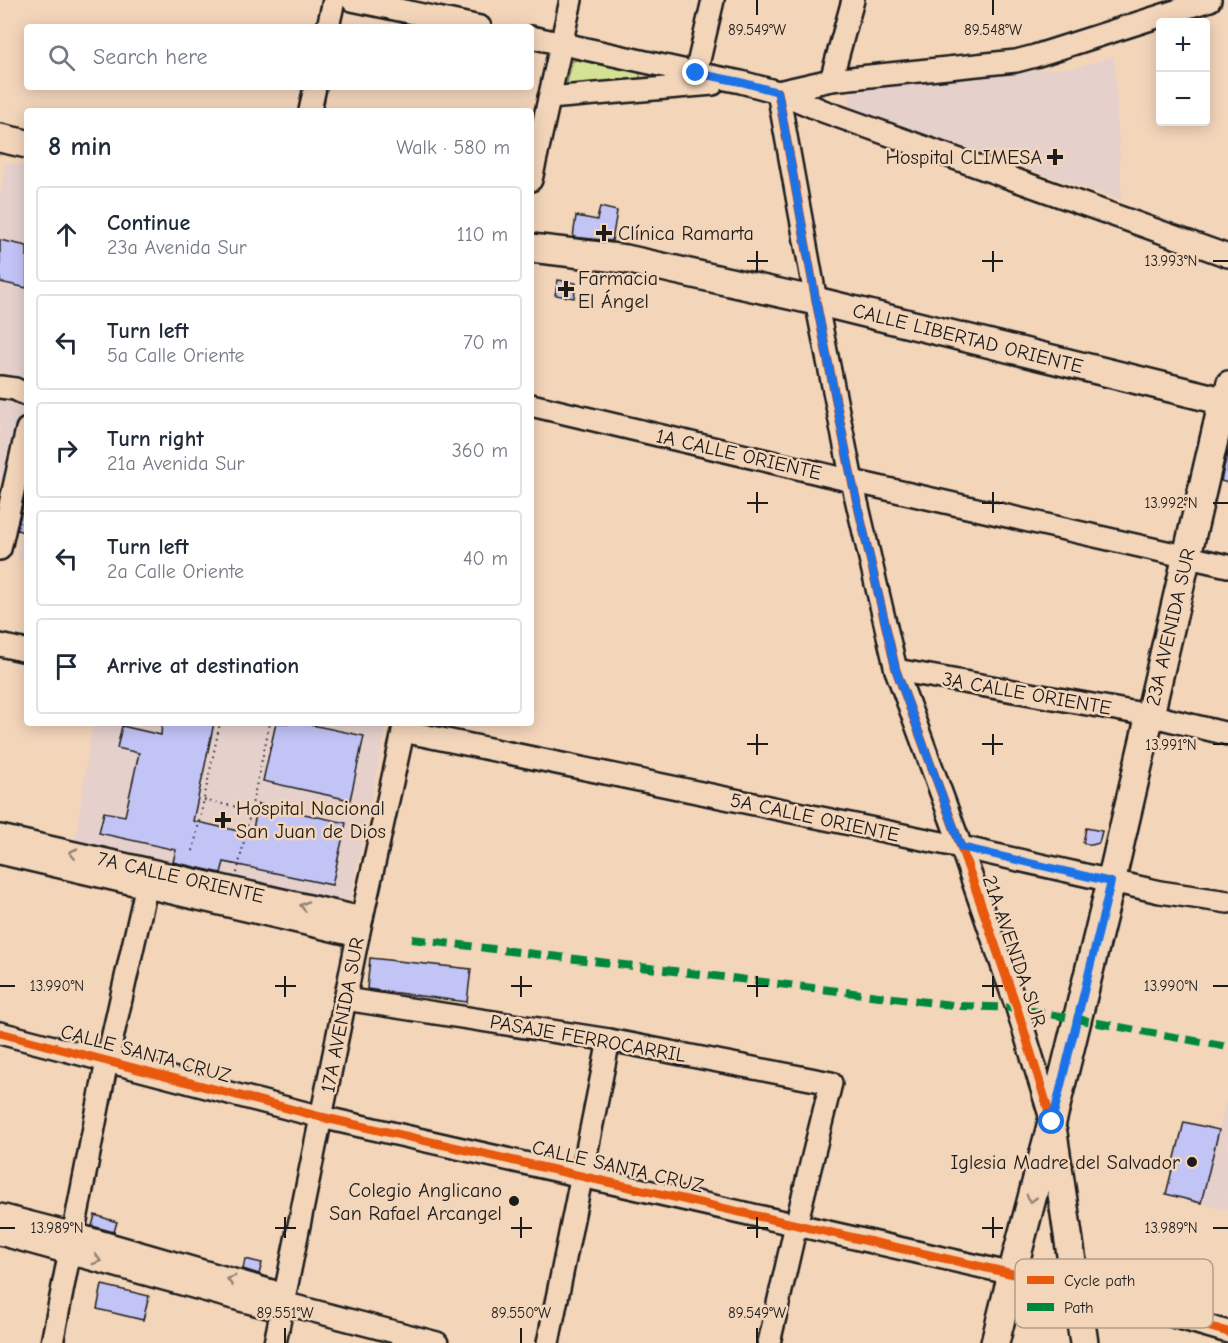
<!DOCTYPE html>
<html lang="en">
<head>
<meta charset="utf-8">
<style>
	body { margin:0; font-family:"Comic Neue",sans-serif; background:#f2f2f3; color:#1f2937 }
	.controls { position:absolute; right:18px; top:18px; display:grid; overflow:hidden; border-radius:6px; box-shadow:0 3px 15px #0003 }
	.controls button { width:54px; height:54px; display:grid; place-items:center; padding:0; border:0; border-bottom:2px solid #e0e1e3; background:#fff; color:#1f2937; font:30px sans-serif }
	.stop { position:absolute; width:18px; height:18px; margin:-14px; border:4px solid #1a73e8; border-radius:50%; background:#fff }
	.stop.end { background:#1a73e8; border-color:#fff; box-shadow:0 2px 6px #0008 }
	.list { margin:0; padding:0; list-style:none }
	h2 { display:flex; justify-content:space-between; align-items:center; height:78px; margin:0; padding:0 24px; font-size:26px }
	h2 small { font-size:20px; font-weight:400; color:#747a83 }
	.list li { display:grid; grid-template-columns:39px 1fr auto; gap:18px; align-items:center; box-sizing:border-box; height:96px; margin:0 12px 12px; padding:0 12px; border:2px solid #e0e1e3; border-radius:6px }
	.list b { display:block; font-size:22px; white-space:nowrap }
	.list p { margin:0; font-size:20px; white-space:nowrap; color:#747a83 }
	.list em { font-size:20px; font-style:normal; color:#747a83 }
	.icon { flex:none; width:33px; height:33px; fill:none; stroke:currentColor; stroke-width:2; stroke-linecap:round; stroke-linejoin:round }
	.map { position:relative; flex:none; width:1228px; height:1343px; overflow:hidden }
	.search { position:absolute; background:#fff; box-shadow:0 3px 15px #0003; left:24px; top:24px; width:510px; height:66px; display:flex; align-items:center; gap:15px; box-sizing:border-box; padding:0 21px; border-radius:6px; color:#747a83; font-size:22px }
	.panel { position:absolute; background:#fff; box-shadow:0 3px 15px #0003; left:24px; top:108px; width:510px; height:618px; border-radius:6px }
	.map>svg:first-child { display:block }
	.built { fill:#e5d0cc }
	.green { fill:#d4e295; stroke:#787f58; stroke-width:1.5 }
	.building { fill:#c3c4f6; stroke:#1c1c1c; stroke-width:1.5 }
	.lines { fill:none; stroke-linecap:round; stroke-linejoin:round }
	.minor-casing { stroke:#1c1c1c; stroke-width:26 }
	.major-casing { stroke:#1c1c1c; stroke-width:32 }
	.path { stroke:#1c1c1c; stroke-width:2; stroke-dasharray:1.5 4.5; stroke-linecap:butt }
	.minor { stroke:#f3d5ba; stroke-width:21 }
	.major { stroke:#f3d5ba; stroke-width:27 }
	.quiet { stroke:#00873e; stroke-width:8; stroke-dasharray:15 8; stroke-linecap:butt }
	.cycleway-casing { stroke:#f3d5ba; stroke-width:13 }
	.cycleway { stroke:#e8590c; stroke-width:9 }
	.oneway { stroke:#928273 }
	.route { stroke:#1a73e8; stroke-width:8 }
	.ticks { fill:none; stroke:#1c1c1c; stroke-width:2 }
	.poi-dot { fill:#1c1c1c; stroke:#f3d5ba; stroke-width:2 }
	.labels { text-anchor:middle; stroke-width:5; stroke-linejoin:round; paint-order:stroke }
	.poi-label { font-size:20px; fill:#1c1c1c; stroke:#f3d5ba; text-anchor:end }
	.street-label { font-size:20px; fill:#1c1c1c; stroke:#f3d5ba }
	.key { fill:#f3d5ba; stroke:#b29e8b; stroke-width:1.5 }
	.key-label { font-size:16px; fill:#1c1c1c }
	.ticks-label { font-size:15px; text-anchor:middle; fill:#1c1c1c; stroke:#f3d5ba; stroke-width:5; stroke-linejoin:round; paint-order:stroke }
</style>
</head>
<body>
<div class="map">
<svg width="1228" height="1343" viewBox="0 0 1228 1343">
	<rect width="100%" height="100%" fill="#f3d5ba"/>
	<filter id="ink" filterUnits="userSpaceOnUse"><feTurbulence type="fractalNoise" baseFrequency=".0167" numOctaves="2"/><feDisplacementMap in="SourceGraphic" scale="12" xChannelSelector="R" yChannelSelector="G"/><feConvolveMatrix kernelMatrix="1 2 1 2 8 2 1 2 1" color-interpolation-filters="sRGB"/></filter>
	<g filter="url(#ink)">
		<g class="built">
			<polygon points="1114,56 1122,200 859,113 850,106 849,103 850,93 857,87 938,81 938,75 1076,68"/>
			<polygon points="6,163 27,167 27,562 17,560 26,516 16,513 23,485 0,480 0,194"/>
			<polygon points="92,723 387,723 350,899 342,902 75,844"/>
			<polygon points="1228,1093 1228,1210 1201,1203"/>
		</g>
		<polygon class="green" points="577,60 637,72 640,74 640,79 639,81 569,87 567,82 572,63 572,61"/>
		<g class="building">
			<polygon points="600,207 617,211 612,241 573,237 576,216 597,220"/>
			<polygon points="0,240 27,246 27,288 0,282"/>
			<polygon points="558,280 576,283 574,298 555,295"/>
			<polygon points="1228,449 1228,483 1221,481"/>
			<polygon points="25,498 27,498 27,533 17,530"/>
			<polygon points="162,723 214,723 193,821 252,834 258,804 346,823 332,885 224,862 221,873 173,862 176,850 99,833 104,812 125,816 139,753 117,748 122,726 161,735"/>
			<polygon points="276,723 313,723 312,725 364,736 350,800 263,781"/>
			<polygon points="1086,828 1102,831 1099,843 1092,845 1083,843"/>
			<polygon points="370,958 471,969 467,1002 367,989"/>
			<polygon points="1184,1122 1219,1130 1201,1203 1166,1194"/>
			<polygon points="95,1215 117,1222 114,1232 92,1226"/>
			<polygon points="245,1259 262,1263 259,1274 243,1269"/>
			<polygon points="102,1285 149,1296 143,1320 97,1309"/>
		</g>
		<g class="lines">
			<g class="minor-casing">
				<g id="minor">
					<polyline points="352,0 480,27"/>
					<polyline points="328,27 334,0"/>
					<polyline points="531,37 696,73 741,82 778,92 823,111 1228,256"/>
					<polyline points="696,73 713,0"/>
					<polyline points="831,80 853,0"/>
					<polyline points="778,92 816,301 852,481 896,670 961,847 1017,1008 1052,1122"/>
					<polyline points="778,92 831,80 1016,61 1035,56 1210,0"/>
					<polyline points="549,98 713,84"/>
					<polyline points="310,111 315,87"/>
					<polyline points="531,180 571,0"/>
					<polyline points="1228,382 1223,401 1228,402"/>
					<polyline points="0,387 15,389 27,395"/>
					<polyline points="531,405 852,481 1228,566"/>
					<polyline points="0,549 27,429"/>
					<polyline points="0,645 27,651"/>
					<polyline points="896,670 1149,715 1228,734"/>
					<polyline points="403,731 961,847 1160,892 1228,902"/>
					<polyline points="0,836 362,918"/>
					<polyline points="0,853 358,936"/>
					<polyline points="345,999 609,1040 831,1083 796,1225 769,1343"/>
					<polyline points="0,1033 321,1117 1075,1288 1228,1332"/>
					<polyline points="0,1215 74,1234 272,1291 283,1303"/>
					<polyline points="0,1234 248,1302 267,1307 283,1303 437,1343"/>
					<polyline points="52,1343 107,1061 150,871"/>
					<polyline points="275,1343 358,936 405,723"/>
					<polyline points="548,1343 609,1040"/>
				</g>
			</g>
			<g class="major-casing">
				<g id="major">
					<polyline points="0,138 27,144"/>
					<polyline points="531,248 626,259 816,301 1223,401 1111,882 1052,1122 1012,1274 995,1343"/>
					<polyline points="1053,1133 1084,1343"/>
				</g>
			</g>
			<g class="path">
				<polyline points="204,800 251,810"/>
				<polyline points="193,851 220,723"/>
				<polyline points="237,873 270,723"/>
			</g>
			<use href="#minor" class="minor"/>
			<use href="#major" class="major"/>
			<polyline class="quiet" points="412,939 960,1006 1017,1008 1228,1047"/>
			<g class="cycleway-casing">
				<g id="cycleway">
					<polyline points="778,92 816,301 852,481 896,670 961,847 1017,1008 1052,1122"/>
					<polyline points="0,1033 321,1117 1075,1288 1228,1332"/>
				</g>
			</g>
			<use href="#cycleway" class="cycleway"/>
		</g>
		<defs><path id="oneway-chevron" d="M-2-3.5L2.5 0L-2 3.5" fill="none" stroke-width="1.6" stroke-linecap="round" stroke-linejoin="round" transform="scale(1.5)"/></defs>
		<g class="oneway">
			<use href="#oneway-chevron" transform="translate(73 853) rotate(-167)"/>
			<use href="#oneway-chevron" transform="translate(304 906) rotate(-167)"/>
			<use href="#oneway-chevron" transform="translate(1031 1199) rotate(105)"/>
			<use href="#oneway-chevron" transform="translate(97 1260) rotate(16)"/>
			<use href="#oneway-chevron" transform="translate(231 1280) rotate(-164)"/>
		</g>
	</g>
	<g class="lines" filter="url(#ink)">
		<polyline class="route" points="696,73 741,82 778,92 816,301 852,481 896,670 961,847 1111,882 1052,1122"/>
	</g>
	<path class="ticks" d="M757,0V15M993,0V15M757,251V272M993,251V272M747,261H768M982,261H1003M1213,261H1228M757,492V513M993,492V513M747,503H768M982,503H1003M1213,503H1228M757,734V755M993,734V755M747,744H768M982,744H1003M1213,744H1228M285,976V997M521,976V997M757,976V997M993,976V997M0,986H15M275,986H296M511,986H532M747,986H768M982,986H1003M1213,986H1228M285,1217V1238M521,1217V1238M757,1217V1238M993,1217V1238M0,1228H15M275,1228H296M511,1228H532M747,1228H768M982,1228H1003M1213,1228H1228M285,1328V1343M521,1328V1343M757,1328V1343"/>
	<g class="poi-dot">
		<path d="M1052 148h6v6h6v6h-6v6h-6v-6h-6v-6h6z"/>
		<path d="M601 224h6v6h6v6h-6v6h-6v-6h-6v-6h6z"/>
		<path d="M563 280h6v6h6v6h-6v6h-6v-6h-6v-6h6z"/>
		<path d="M220 811h6v6h6v6h-6v6h-6v-6h-6v-6h6z"/>
		<circle cx="1192" cy="1162" r="6"/>
		<circle cx="514" cy="1201" r="6"/>
	</g>
	<g class="labels">
		<g class="poi-label">
			<text x="1042" y="164">Hospital CLIMESA</text>
			<text x="618" y="240" text-anchor="start">Clínica Ramarta</text>
			<text x="578" y="285" text-anchor="start">Farmacia<tspan x="578" dy="23">El Ángel</tspan></text>
			<text x="236" y="815" text-anchor="start">Hospital Nacional<tspan x="236" dy="23">San Juan de Dios</tspan></text>
			<text x="1180" y="1169">Iglesia Madre del Salvador</text>
			<text x="502" y="1197">Colegio Anglicano<tspan x="502" dy="23">San Rafael Arcangel</tspan></text>
		</g>
		<g class="street-label">
			<text transform="translate(968 338) rotate(14)" y="7">CALLE LIBERTAD ORIENTE</text>
			<text transform="translate(739 454) rotate(13)" y="7">1A CALLE ORIENTE</text>
			<text transform="translate(1170 627) rotate(-77)" y="7">23A AVENIDA SUR</text>
			<text transform="translate(1027 693) rotate(10)" y="7">3A CALLE ORIENTE</text>
			<text transform="translate(815 817) rotate(12)" y="7">5A CALLE ORIENTE</text>
			<text transform="translate(181 877) rotate(13)" y="7">7A CALLE ORIENTE</text>
			<text transform="translate(1015 951) rotate(71)" y="7">21A AVENIDA SUR</text>
			<text transform="translate(342 1015) rotate(-79)" y="7">17A AVENIDA SUR</text>
			<text transform="translate(588 1038) rotate(10)" y="7">PASAJE FERROCARRIL</text>
			<text transform="translate(146 1053) rotate(15)" y="7">CALLE SANTA CRUZ</text>
			<text transform="translate(618 1166) rotate(13)" y="7">CALLE SANTA CRUZ</text>
		</g>
	</g>
	<rect x="1015" y="1259" width="198" height="69" rx="9" class="key"/>
	<rect x="1027" y="1276" width="27" height="8" fill="#e8590c"/>
	<rect x="1027" y="1303" width="27" height="8" fill="#00873e"/>
	<g class="key-label">
		<text x="1064" y="1286">Cycle path</text>
		<text x="1064" y="1313">Path</text>
	</g>
	<g class="ticks-label">
		<text x="757" y="35">89.549°W</text>
		<text x="993" y="35">89.548°W</text>
		<text x="1171" y="266">13.993°N</text>
		<text x="1171" y="508">13.992°N</text>
		<text x="1171" y="750">13.991°N</text>
		<text x="57" y="991">13.990°N</text>
		<text x="1171" y="991">13.990°N</text>
		<text x="57" y="1233">13.989°N</text>
		<text x="1171" y="1233">13.989°N</text>
		<text x="285" y="1318">89.551°W</text>
		<text x="521" y="1318">89.550°W</text>
		<text x="757" y="1318">89.549°W</text>
	</g>
</svg>
<div class="controls">
<button>+</button>
<button>−</button>
</div>
<div class="stop" style="left:1052px;top:1122px"></div>
<div class="stop end" style="left:696px;top:73px"></div>
<div class="search"><svg class="icon" aria-label="search" viewBox="0 0 24 24"><circle cx="10" cy="10" r="6"/><path d="M15 15l6 6"/></svg>Search here</div>
<section class="panel">
<h2>8 min<small>Walk · 580 m</small></h2>
<ul class="list">
<li><svg class="icon" aria-label="ahead" viewBox="0 0 24 24"><path d="M12 20V5M6 11l6-6 6 6"/></svg><div><b>Continue</b><p>23a Avenida Sur</p></div><em>110 m</em></li>
<li><svg class="icon" aria-label="left" viewBox="0 0 24 24"><path d="M17 20v-9H6M10 6l-5 5 5 5"/></svg><div><b>Turn left</b><p>5a Calle Oriente</p></div><em>70 m</em></li>
<li><svg class="icon" aria-label="right" viewBox="0 0 24 24"><path d="M7 20v-9h11M14 6l5 5-5 5"/></svg><div><b>Turn right</b><p>21a Avenida Sur</p></div><em>360 m</em></li>
<li><svg class="icon" aria-label="left" viewBox="0 0 24 24"><path d="M17 20v-9H6M10 6l-5 5 5 5"/></svg><div><b>Turn left</b><p>2a Calle Oriente</p></div><em>40 m</em></li>
<li><svg class="icon" aria-label="arrive" viewBox="0 0 24 24"><path d="M6 21V4h12l-3 4 3 4H6"/></svg><div><b>Arrive at destination</b></div></li>
</ul>
</section>
</div>
</body>
</html>
